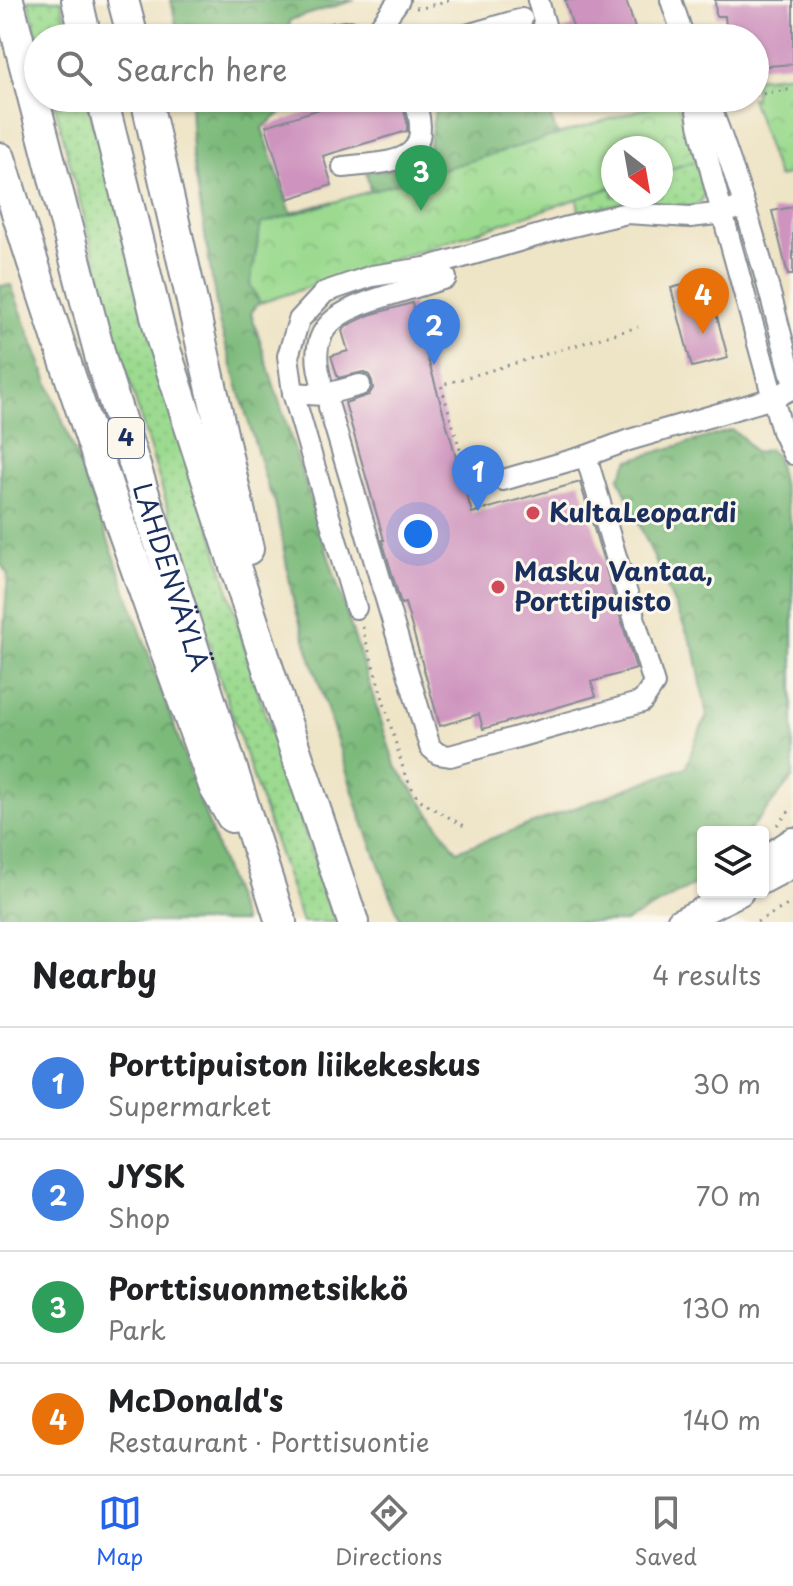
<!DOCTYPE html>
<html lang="en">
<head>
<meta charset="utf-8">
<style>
	body { margin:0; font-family:"Playpen Sans",sans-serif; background:#f2f2f2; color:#202124 }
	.controls { position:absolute; right:24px; bottom:24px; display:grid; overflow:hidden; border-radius:8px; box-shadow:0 2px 6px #0004 }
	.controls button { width:72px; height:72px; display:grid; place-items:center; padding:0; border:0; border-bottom:2px solid #e0e0e0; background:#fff; color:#202124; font:40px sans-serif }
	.compass { position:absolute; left:601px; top:136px; width:72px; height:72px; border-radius:50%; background:#fff; box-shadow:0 2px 6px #0004; rotate:149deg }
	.you { position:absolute; left:418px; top:534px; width:28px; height:28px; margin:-20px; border:6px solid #fff; border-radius:50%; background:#1a73e8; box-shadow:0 0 0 12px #1a73e833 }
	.badge { display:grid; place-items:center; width:52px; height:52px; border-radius:50%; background:#2563eb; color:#fff; font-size:26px; font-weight:700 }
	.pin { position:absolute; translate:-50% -66px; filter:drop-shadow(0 2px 4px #0008) }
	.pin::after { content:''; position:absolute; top:42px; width:28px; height:24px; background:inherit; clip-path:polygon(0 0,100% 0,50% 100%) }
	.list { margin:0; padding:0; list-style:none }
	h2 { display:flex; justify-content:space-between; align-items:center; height:104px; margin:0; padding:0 32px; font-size:34px }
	h2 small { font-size:26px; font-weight:400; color:#757577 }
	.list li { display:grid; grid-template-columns:52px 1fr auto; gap:24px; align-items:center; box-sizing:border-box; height:112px; padding:0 32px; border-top:2px solid #e0e0e0 }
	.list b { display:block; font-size:30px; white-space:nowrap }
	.list p { margin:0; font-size:26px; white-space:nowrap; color:#757577 }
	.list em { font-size:26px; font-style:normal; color:#757577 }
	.icon { flex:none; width:44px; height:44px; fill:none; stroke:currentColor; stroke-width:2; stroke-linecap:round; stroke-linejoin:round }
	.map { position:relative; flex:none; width:793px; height:922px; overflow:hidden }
	.search { position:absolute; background:#fff; box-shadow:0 2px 6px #0004; left:24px; right:24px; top:24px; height:88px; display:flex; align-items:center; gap:20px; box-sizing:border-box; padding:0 28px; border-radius:44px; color:#757577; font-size:30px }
	.sheet { height:552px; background:#fff }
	nav { display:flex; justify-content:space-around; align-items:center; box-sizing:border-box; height:112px; border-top:2px solid #e0e0e0; background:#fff; font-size:22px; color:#757577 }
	nav a { display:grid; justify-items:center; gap:4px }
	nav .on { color:#2563eb }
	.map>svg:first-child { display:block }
	.grass { fill:url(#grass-dots); stroke:#5b8476; stroke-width:2 }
	.forest { fill:url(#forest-crowns); stroke:#4c746c; stroke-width:2 }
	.park { fill:url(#park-crowns); stroke:#5b8476; stroke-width:2 }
	.building { fill:#ce93be }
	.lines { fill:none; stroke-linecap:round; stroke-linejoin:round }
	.minor-casing { stroke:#848a92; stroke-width:24 }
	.major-casing { stroke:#848a92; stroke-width:30 }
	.highway-casing { stroke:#848a92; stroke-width:34 }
	.path { stroke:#848a92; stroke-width:3; stroke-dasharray:2 6; stroke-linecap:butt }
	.minor { stroke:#fff; stroke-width:20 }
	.major { stroke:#fff; stroke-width:26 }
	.highway { stroke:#fff; stroke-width:30 }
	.poi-dot { fill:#d1495b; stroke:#fbf7ec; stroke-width:3 }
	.labels { text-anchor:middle; stroke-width:6; stroke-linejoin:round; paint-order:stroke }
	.shield { fill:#fbf7ec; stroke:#5e6b89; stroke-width:2 }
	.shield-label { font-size:24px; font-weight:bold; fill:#1b2f5e }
	.poi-label { font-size:26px; font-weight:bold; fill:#1b2f5e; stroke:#fbf7ec; text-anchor:start }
	.street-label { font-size:26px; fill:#1b2f5e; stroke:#fbf7ec }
</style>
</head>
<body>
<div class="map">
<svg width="793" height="922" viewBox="0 0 793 922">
	<defs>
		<pattern id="grass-dots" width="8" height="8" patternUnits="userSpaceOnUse" patternTransform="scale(2)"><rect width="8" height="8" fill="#9bda8f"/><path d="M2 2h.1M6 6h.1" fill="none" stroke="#85bb7e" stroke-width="1.8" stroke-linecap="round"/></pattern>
		<pattern id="forest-crowns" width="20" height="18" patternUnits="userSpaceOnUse" patternTransform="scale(2)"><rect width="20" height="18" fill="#7cba7a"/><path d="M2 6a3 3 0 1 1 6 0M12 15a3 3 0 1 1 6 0" fill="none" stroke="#659867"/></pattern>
		<pattern id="park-crowns" width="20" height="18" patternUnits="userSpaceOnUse" patternTransform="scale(2)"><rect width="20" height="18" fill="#9bda8f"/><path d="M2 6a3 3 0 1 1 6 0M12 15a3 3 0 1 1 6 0" fill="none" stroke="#85bb7e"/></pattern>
	</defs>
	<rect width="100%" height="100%" fill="#fbf7ec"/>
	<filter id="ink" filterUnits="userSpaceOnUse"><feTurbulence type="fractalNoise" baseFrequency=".0125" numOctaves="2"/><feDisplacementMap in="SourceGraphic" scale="16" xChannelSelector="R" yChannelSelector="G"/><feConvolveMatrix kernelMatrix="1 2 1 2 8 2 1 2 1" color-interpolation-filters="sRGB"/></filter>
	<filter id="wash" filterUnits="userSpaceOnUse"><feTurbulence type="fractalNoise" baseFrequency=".006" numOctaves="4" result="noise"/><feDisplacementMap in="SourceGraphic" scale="32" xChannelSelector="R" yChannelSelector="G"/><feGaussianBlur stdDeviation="1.8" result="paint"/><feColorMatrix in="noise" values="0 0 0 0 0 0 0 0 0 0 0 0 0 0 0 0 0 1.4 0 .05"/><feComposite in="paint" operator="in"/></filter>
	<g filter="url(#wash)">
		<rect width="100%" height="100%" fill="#eee4c6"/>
		<g class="grass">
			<polygon points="28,0 61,0 70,38 38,38"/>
			<polygon points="53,98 86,98 258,692 335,922 302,922 220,679 111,320"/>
			<path d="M697,160C703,181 715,205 684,208L629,202L579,212L577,198L613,187V196H661V172Z"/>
		</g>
		<g class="forest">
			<polygon points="171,0 355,0 290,20 288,38 179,38"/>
			<polygon points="190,98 282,98 281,113 262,128 291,213 331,202 338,210 281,274 251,313 395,765 457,851 686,767 696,739 707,716 695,651 619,478 629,460 732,430 742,437 755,453 768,449 776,455 793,532 793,775 791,780 748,832 703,832 703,878 698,883 625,922 401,922 361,817 294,604 275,502 268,488 219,322 192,154"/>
			<polygon points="437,98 544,98 557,134 662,111 661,148 613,148 371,194 366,172 403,169 428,151"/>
			<polygon points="11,285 113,553 243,922 0,922 0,675 8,575 0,563 0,286"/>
		</g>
		<g class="park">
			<polygon points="793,74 793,174 778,177 751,98 755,98 755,78"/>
			<polygon points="676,99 697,160 661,172 661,148 613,148 613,187 260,303 250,284 261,224"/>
		</g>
		<g id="blocks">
			<g class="building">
				<polygon points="565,0 626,0 638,38 549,38 555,32 573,27"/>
				<polygon points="715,0 793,0 793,64 755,67 755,38 727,38 725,16 716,16"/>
				<polygon points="354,98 401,98 407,122 407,131 323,156 332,185 288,199 266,126"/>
				<polygon points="793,207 793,275 788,275 772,211"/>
				<polygon points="707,279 728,358 692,367 671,288"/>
				<polygon points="412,303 472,513 580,482 636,669 591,682 596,696 483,729 479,714 440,726 405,603 401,604 382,540 384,540 345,403 369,395 373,388 372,381 369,375 363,372 338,378 331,356 348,351 342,331 348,325 369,315"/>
			</g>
		</g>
	</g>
	<g filter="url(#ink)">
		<use href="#blocks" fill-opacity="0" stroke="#848a92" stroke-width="2"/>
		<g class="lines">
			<g class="minor-casing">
				<g id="minor">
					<polyline points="538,0 545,25"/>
					<polyline points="671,0 684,38"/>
					<polyline points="314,38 317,36 350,31 370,38"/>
					<polyline points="372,38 399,0"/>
					<polyline points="456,38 522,19"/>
					<polyline points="695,98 699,124 714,183 773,398 782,431 793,454"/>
					<path d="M707,98C743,190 769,286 793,382"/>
					<path d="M343,167C392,161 437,166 414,98"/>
					<path d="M321,380C305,325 341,310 386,296C406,290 426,284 446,278"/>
					<polyline points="293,393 323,395 360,385"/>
					<polyline points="329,407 430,747 438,754 450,756 642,702 654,684 586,456"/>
					<polyline points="503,480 586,456 629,440 773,398 793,388"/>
					<polyline points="356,608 293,393 288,356 299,320 325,292 372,276 425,268 564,228 627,213 690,217 716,214 744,207"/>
				</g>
			</g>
			<g class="major-casing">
				<g id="major">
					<polyline points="763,861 793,841"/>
					<polyline points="763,880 793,864"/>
					<polyline points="680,922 740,892"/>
				</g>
			</g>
			<g class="highway-casing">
				<g id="highway">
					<path id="s1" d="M8,0L102,363L281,922"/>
					<polyline points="77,0 86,38"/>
					<polyline points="123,0 133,38"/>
					<polyline points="102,98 162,340 272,681 353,922"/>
					<polyline points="146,98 248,549"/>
					<path d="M0,158C65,370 139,579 215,788L232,817"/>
				</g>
			</g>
			<g class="path">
				<polyline points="416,8 426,7 449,0"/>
				<polyline points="637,34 661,28"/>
				<polyline points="755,95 793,89"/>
				<polyline points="467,475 489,468"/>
				<polyline points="478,511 441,385 638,327"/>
				<polyline points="362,627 405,775 417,797 427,805 466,827"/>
				<polyline points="777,825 793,807"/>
				<polyline points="757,922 793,902"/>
			</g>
			<use href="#minor" class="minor"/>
			<use href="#major" class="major"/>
			<use href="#highway" class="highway"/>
		</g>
	</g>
	<g class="poi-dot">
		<circle cx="533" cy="513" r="8"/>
		<circle cx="498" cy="587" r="8"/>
	</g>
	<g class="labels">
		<rect class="shield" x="108" y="418" width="36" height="40" rx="6"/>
		<g class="shield-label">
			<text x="126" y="446">4</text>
		</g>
		<g class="poi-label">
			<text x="549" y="522">KultaLeopardi</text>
			<text x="514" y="581">Masku Vantaa,<tspan x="514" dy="30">Porttipuisto</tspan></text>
		</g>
		<g class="street-label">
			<text dy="9" stroke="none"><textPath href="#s1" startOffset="600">LAHDENVÄYLÄ</textPath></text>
		</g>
	</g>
</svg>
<div class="controls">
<button><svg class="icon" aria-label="layers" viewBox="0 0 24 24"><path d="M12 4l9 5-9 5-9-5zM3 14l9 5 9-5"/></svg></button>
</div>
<svg class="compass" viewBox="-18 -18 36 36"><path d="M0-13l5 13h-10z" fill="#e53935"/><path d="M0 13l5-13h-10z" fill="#757577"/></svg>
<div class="you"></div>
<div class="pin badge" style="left:478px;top:511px;background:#3f7fe0">1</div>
<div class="pin badge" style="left:434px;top:365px;background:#3f7fe0">2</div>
<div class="pin badge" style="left:421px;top:211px;background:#2e9e5b">3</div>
<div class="pin badge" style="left:703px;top:334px;background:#e8710a">4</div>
<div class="search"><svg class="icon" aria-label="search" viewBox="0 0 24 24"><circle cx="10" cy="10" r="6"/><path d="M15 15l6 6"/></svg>Search here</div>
</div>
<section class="sheet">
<h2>Nearby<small>4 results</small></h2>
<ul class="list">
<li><span class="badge" style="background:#3f7fe0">1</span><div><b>Porttipuiston liikekeskus</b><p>Supermarket</p></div><em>30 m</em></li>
<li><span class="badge" style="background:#3f7fe0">2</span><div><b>JYSK</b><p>Shop</p></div><em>70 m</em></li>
<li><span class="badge" style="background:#2e9e5b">3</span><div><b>Porttisuonmetsikkö</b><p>Park</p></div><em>130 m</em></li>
<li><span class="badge" style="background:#e8710a">4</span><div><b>McDonald's</b><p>Restaurant · Porttisuontie</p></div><em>140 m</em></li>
</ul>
</section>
<nav>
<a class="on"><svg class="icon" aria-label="map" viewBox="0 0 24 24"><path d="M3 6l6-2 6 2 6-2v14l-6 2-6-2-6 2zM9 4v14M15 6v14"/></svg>Map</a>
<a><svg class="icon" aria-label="directions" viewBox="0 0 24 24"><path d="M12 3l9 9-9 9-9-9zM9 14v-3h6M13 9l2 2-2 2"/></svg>Directions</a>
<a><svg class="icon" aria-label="saved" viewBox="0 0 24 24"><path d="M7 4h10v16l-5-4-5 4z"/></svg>Saved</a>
</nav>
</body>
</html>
